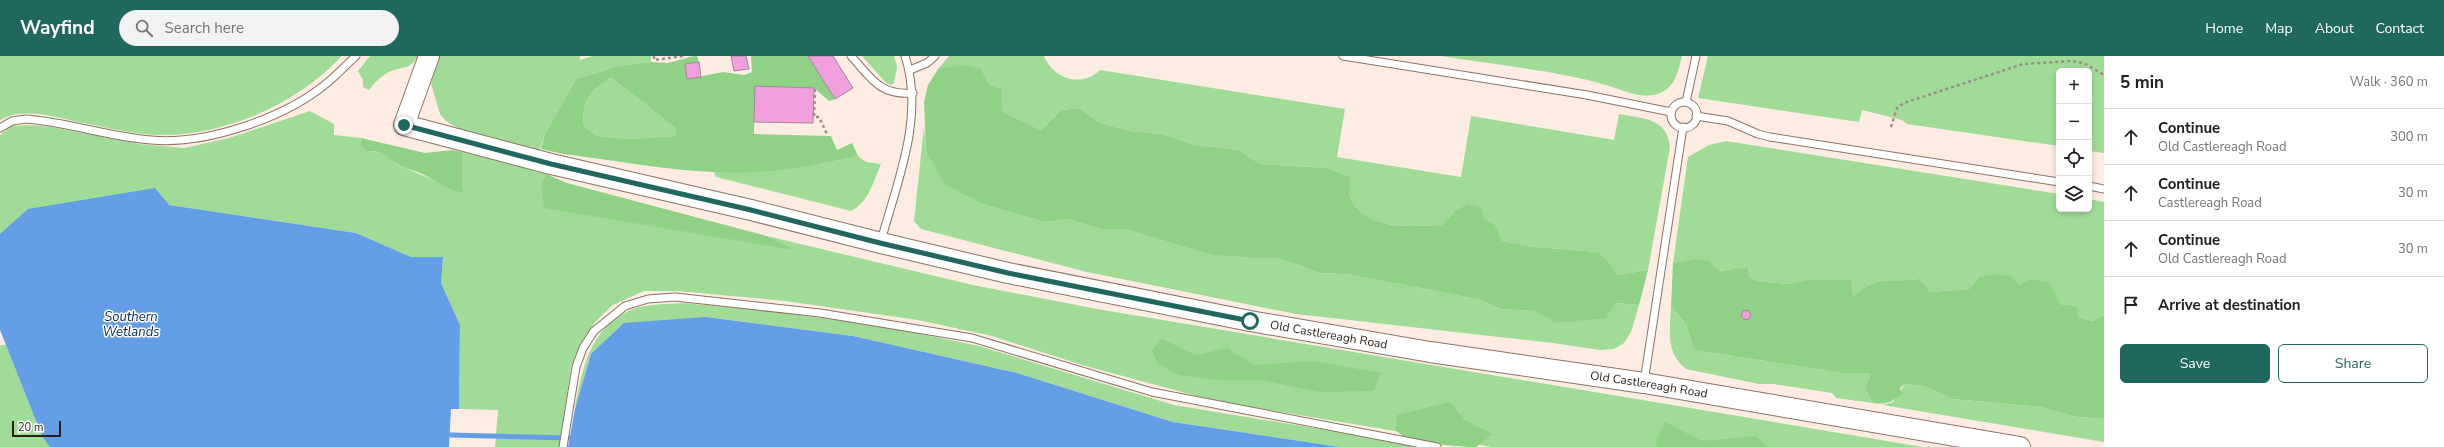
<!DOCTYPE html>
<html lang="en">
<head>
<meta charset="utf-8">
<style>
	body { margin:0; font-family:"Nunito Sans",sans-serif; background:#f2f2f2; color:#202124 }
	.controls { position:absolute; right:12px; top:12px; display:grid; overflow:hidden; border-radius:6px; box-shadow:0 2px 6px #0003 }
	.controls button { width:36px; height:36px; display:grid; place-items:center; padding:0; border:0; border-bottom:1px solid #e0e0e0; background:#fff; color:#202124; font:20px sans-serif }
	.scale { position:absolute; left:12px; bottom:10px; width:49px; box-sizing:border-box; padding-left:4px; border:2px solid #291f18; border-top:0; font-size:11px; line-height:14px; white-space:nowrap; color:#291f18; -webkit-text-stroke:3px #fff; paint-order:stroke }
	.stop { position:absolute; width:12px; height:12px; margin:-9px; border:3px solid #20685f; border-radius:50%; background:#fff }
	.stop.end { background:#20685f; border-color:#fff; box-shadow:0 1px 4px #0008 }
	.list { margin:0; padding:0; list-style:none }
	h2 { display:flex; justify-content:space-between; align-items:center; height:52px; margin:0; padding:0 16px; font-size:17px }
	h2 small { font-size:13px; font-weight:400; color:#757577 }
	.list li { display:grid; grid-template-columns:26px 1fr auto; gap:12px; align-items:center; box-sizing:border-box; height:56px; padding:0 16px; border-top:1px solid #e0e0e0 }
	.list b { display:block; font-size:15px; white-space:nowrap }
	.list p { margin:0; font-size:13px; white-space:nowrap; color:#757577 }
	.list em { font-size:13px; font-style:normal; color:#757577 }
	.actions { display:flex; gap:8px; padding:12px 16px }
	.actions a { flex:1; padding:9px 0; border:1px solid #20685f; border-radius:6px; text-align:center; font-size:14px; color:#20685f }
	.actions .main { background:#20685f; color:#fff }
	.icon { flex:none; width:22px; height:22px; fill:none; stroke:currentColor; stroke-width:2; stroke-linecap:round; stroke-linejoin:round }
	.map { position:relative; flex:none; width:2104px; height:391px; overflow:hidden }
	header { display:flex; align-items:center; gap:24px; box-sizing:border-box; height:56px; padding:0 20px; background:#20685f; color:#fff }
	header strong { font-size:19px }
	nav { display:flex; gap:22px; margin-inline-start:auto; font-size:14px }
	.search { width:280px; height:36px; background:#f2f2f2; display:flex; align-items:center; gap:10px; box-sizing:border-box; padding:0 14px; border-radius:22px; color:#757577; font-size:15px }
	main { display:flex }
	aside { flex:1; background:#fff }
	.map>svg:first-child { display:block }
	.green { fill:#a0dc98 }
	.forest { fill:#8fd286; fill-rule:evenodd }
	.water { fill:#639ee6 }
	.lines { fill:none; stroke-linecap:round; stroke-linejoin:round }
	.stream { stroke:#639ee6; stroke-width:5 }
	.building { fill:#f19fdd; stroke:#a08799 }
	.lane-casing { stroke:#8c7364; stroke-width:9 }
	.secondary-casing { stroke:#8c7364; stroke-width:22 }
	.path { stroke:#9c8e86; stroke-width:2.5; stroke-dasharray:3 3; stroke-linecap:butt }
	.lane { stroke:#fff; stroke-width:7 }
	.secondary { stroke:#fff; stroke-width:20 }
	.route { stroke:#20685f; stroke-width:5 }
	.labels { text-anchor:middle; stroke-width:3; stroke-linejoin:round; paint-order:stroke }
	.street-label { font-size:12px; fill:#291f18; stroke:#fff }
	.water-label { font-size:13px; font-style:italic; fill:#012b58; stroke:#fff }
</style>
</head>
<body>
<header>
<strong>Wayfind</strong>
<div class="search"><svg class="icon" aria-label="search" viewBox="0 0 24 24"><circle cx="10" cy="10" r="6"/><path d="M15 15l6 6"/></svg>Search here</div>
<nav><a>Home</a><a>Map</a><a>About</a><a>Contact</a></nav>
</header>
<main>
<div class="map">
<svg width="2104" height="391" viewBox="0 0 2104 391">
	<rect width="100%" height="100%" fill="#fdece2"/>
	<g class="green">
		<path d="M0,0H342C298,47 231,77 167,79C139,80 110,72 83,67C58,62 24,50 0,64Z"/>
		<path d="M370,0H418C409,14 405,10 391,15C382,19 375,26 369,34L363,31V24L358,15Z"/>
		<path d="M439,0H580V4L592,0H651V6L618,10L576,23L545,78L533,115L546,118L541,128L792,194L767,180L973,229L1097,253L1923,391H1492L1215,345L1082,309L992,280L918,264L785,245L678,235H644L613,249L595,266L581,287L571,311L559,391H495L498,354L459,353L460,269L441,227L443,201H411L356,177L169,149L0,178V79L12,70L28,69L52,71L139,88L184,92L229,82L310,55L334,68V79L361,82L360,90L367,96C378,94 390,99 396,108L463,137L462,96L478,100L492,81L459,73L446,65L440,58L431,28Z"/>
		<polygon points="862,0 894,0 897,11 894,27 892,29 886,27"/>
		<path d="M949,0H1044C1053,23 1082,32 1100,14L1345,53L1337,101L1461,121L1471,60L1614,84L1619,58C1643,63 1667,61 1670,91L1648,214L1617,219L1610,207L1598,196L1535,191L1502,185L1495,168L1455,155L1442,169C1413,170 1361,176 1350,139C1349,134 1351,126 1351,121L1327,112L1260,108L1239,94L1194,89L1163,78L1130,75L1098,66L1080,52L1061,54L1041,74L1003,56L1002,33L990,29L981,13H938Z"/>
		<path d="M1441,0H1682C1678,16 1675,33 1657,38C1641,43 1622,34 1606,29C1555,14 1494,9 1441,0Z"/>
		<polygon points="1708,0 2104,0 2104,97 2089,95 2089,15 2059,15 2059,90 1907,68 1902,64 1862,54 1859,66 1698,42"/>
		<path d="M611,22L676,72L675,80L629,83L597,80L584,70C581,47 590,33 611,22Z"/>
		<polygon points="924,70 926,95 982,148 1045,166 1068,163 1101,173 1126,173 1184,188 1257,201 1281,203 1320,217 1345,218 1431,234 1481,244 1501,253 1535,255 1554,267 1615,247 1639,249 1631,276 1624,287 1614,293 1600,294 1553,287 1296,258 1087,216 921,173 914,165"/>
		<path d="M1726,85L2059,138V153H2089V143L2104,146V259L2092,265L2077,261V250L2060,248L2020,229L1979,221L1969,233L1930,236L1920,223C1890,227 1878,218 1853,240L1852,224H1807L1789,228L1757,225L1749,221L1748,211L1719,215L1693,203L1673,207L1688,101L1709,89Z"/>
		<path d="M858,100L866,106L881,108C873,126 869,146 851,155L716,121L714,116C766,116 808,112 858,100Z"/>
		<path d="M682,247L750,253L878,269L979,290L1174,349L1429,391H1340L1173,366L1017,317L853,280L706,261L591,298L575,353C582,311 592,264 640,251C653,248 669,248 682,247Z"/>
		<path d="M1671,250L1686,268L1694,294L1842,317H1871L1865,332L1873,347L1836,342L1832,337L1773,328H1759L1686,313C1665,297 1670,273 1671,250Z"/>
		<polygon points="0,289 6,289 42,380 51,391 0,391"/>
		<polygon points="1905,328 1925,330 1952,343 2041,351 2077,361 2104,363 2104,386 1883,349 1893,346"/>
	</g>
	<g class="forest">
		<path d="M694,0H697L699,6L685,8L687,23L723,16L744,19L752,16L751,0H808L835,43L829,45L814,32L755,30L754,78L831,80L837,94L852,87L858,100C811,111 763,119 714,116C664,114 613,104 563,98L541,93L545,78L576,23L618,10L651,6L668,7ZM611,22L676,72L675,80L629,83L597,80L584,70C581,47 590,33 611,22Z"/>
		<path d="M963,9L981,13L990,29L1002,33L1003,56L1041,74L1061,54L1080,52L1098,66L1130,75L1163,78L1194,89L1239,94L1260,108L1327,112L1351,121C1351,126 1349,135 1350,140C1363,176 1412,170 1442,169L1455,155L1468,148L1481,151L1484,163L1495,168L1502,185L1535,191L1598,196L1610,207L1617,219L1648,214L1639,249L1615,247L1606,262L1554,267L1535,255L1501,253L1481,244L1431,234L1345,218L1320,217L1281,203L1213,199L1126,173H1101L1068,163L1045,166L982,148L945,128L926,95L924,46L928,29L938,13Z"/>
		<path d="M361,82L425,97L452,94L462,96L463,137C448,134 435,124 420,117C413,114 404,112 397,108C387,101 381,93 367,96L360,90Z"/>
		<polygon points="546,118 567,127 767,180 794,194 544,152 541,128"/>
		<path d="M1693,203L1709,205L1719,215L1748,211L1749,221L1757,225L1789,228L1807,224H1852L1853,240C1879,218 1889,227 1920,223L1930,236L1969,233L1979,221L1995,218L2010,220L2020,229L2030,223L2050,227L2060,248L2077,250L2078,261L2092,265L2104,259V363L2077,361L2041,351L1952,343L1925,330L1905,328L1900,332L1902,338C1892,346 1886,349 1873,347L1865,332L1871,317H1842L1694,294L1686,268L1671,250L1673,207Z"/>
		<polygon points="1162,283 1196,299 1228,292 1254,309 1314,305 1381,317 1374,335 1319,336 1260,324 1217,324 1179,319 1157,307 1152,294"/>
		<polygon points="1450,346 1465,364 1493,378 1476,391 1468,391 1411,386 1395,374 1397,359"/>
		<polygon points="1665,366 1702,385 1755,380 1768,391 1657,391 1656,384"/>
	</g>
	<g class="water">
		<polygon points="155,132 169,149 356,177 411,201 443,201 441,227 460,269 459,353 451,353 449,391 50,391 42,380 0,274 0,178 28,153"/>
		<polygon points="706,261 853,280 1017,317 1173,366 1340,391 568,391 575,353 591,298 624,267"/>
	</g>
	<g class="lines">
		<polyline class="stream" points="450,379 569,382"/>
	</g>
	<g class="building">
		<polygon points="731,0 746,0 749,13 734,15"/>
		<polygon points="808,0 833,0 853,32 835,43"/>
		<polygon points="699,6 701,21 687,23 685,8"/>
		<polygon points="755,30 814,32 813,67 754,66"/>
		<circle cx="1746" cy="259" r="4.5"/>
	</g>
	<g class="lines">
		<g class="lane-casing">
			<g id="lane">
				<path d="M851,0C871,22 880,40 913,37"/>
				<polyline points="1343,0 1587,39 1671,56"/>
				<polyline points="910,14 927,7 935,0"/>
				<polyline points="1686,46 1696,0"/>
				<circle cx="1684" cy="59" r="13"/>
				<polyline points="1696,60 1728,65 1758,78 1770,81 2059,126"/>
				<path d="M0,72L12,65L26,63C68,66 109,81 151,84C206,89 285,62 327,27C337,19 346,9 356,0"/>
				<polyline points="2089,130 2104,133"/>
				<path d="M881,185C897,126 925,61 905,0"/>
				<polyline points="1644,326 1683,71"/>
				<polyline points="563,391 576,311 583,292 594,275 625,250 648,243 675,241 820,257 972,282 1152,336 1437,391"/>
			</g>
		</g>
		<g class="secondary-casing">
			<g id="secondary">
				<path id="s1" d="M429,0L404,69L551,108L751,154L881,187L1008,217L1250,265L1430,296L1644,327L2020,391"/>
			</g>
		</g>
		<g class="path">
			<polyline points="654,0 654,4 683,0"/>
			<polyline points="815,33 814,61 819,61 827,78 829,77"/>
			<polyline points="1891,71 1897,52 1904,47 2023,8 2072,5 2084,7 2104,19"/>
		</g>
		<use href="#lane" class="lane"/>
		<use href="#secondary" class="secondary"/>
	</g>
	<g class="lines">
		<polyline class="route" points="404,69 551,108 751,154 880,187 1008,217 1250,265"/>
	</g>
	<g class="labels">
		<g class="street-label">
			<text dy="4" stroke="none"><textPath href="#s1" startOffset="1022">Old Castlereagh Road</textPath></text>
			<text dy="4" stroke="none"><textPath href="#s1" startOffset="1346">Old Castlereagh Road</textPath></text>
		</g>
		<g class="water-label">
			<text x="131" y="265">Southern<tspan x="131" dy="15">Wetlands</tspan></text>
		</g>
	</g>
</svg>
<div class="controls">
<button>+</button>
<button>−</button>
<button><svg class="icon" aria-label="locate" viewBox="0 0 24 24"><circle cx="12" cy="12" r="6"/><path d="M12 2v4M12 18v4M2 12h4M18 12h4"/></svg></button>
<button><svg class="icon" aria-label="layers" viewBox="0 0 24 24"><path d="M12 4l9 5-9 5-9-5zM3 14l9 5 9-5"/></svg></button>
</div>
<div class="scale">20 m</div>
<div class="stop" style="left:1250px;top:265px"></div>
<div class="stop end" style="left:404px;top:69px"></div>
</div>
<aside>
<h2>5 min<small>Walk · 360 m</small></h2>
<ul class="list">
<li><svg class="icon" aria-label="ahead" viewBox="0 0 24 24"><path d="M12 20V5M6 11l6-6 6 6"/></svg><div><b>Continue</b><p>Old Castlereagh Road</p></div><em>300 m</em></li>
<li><svg class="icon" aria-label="ahead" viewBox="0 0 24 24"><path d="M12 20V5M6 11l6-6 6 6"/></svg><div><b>Continue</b><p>Castlereagh Road</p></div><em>30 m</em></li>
<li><svg class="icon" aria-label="ahead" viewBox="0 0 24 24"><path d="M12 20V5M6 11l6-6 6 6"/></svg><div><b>Continue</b><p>Old Castlereagh Road</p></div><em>30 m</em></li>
<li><svg class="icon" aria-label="arrive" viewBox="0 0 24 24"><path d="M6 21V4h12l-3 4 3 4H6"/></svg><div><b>Arrive at destination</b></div></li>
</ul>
<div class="actions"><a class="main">Save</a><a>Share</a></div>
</aside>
</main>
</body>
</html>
